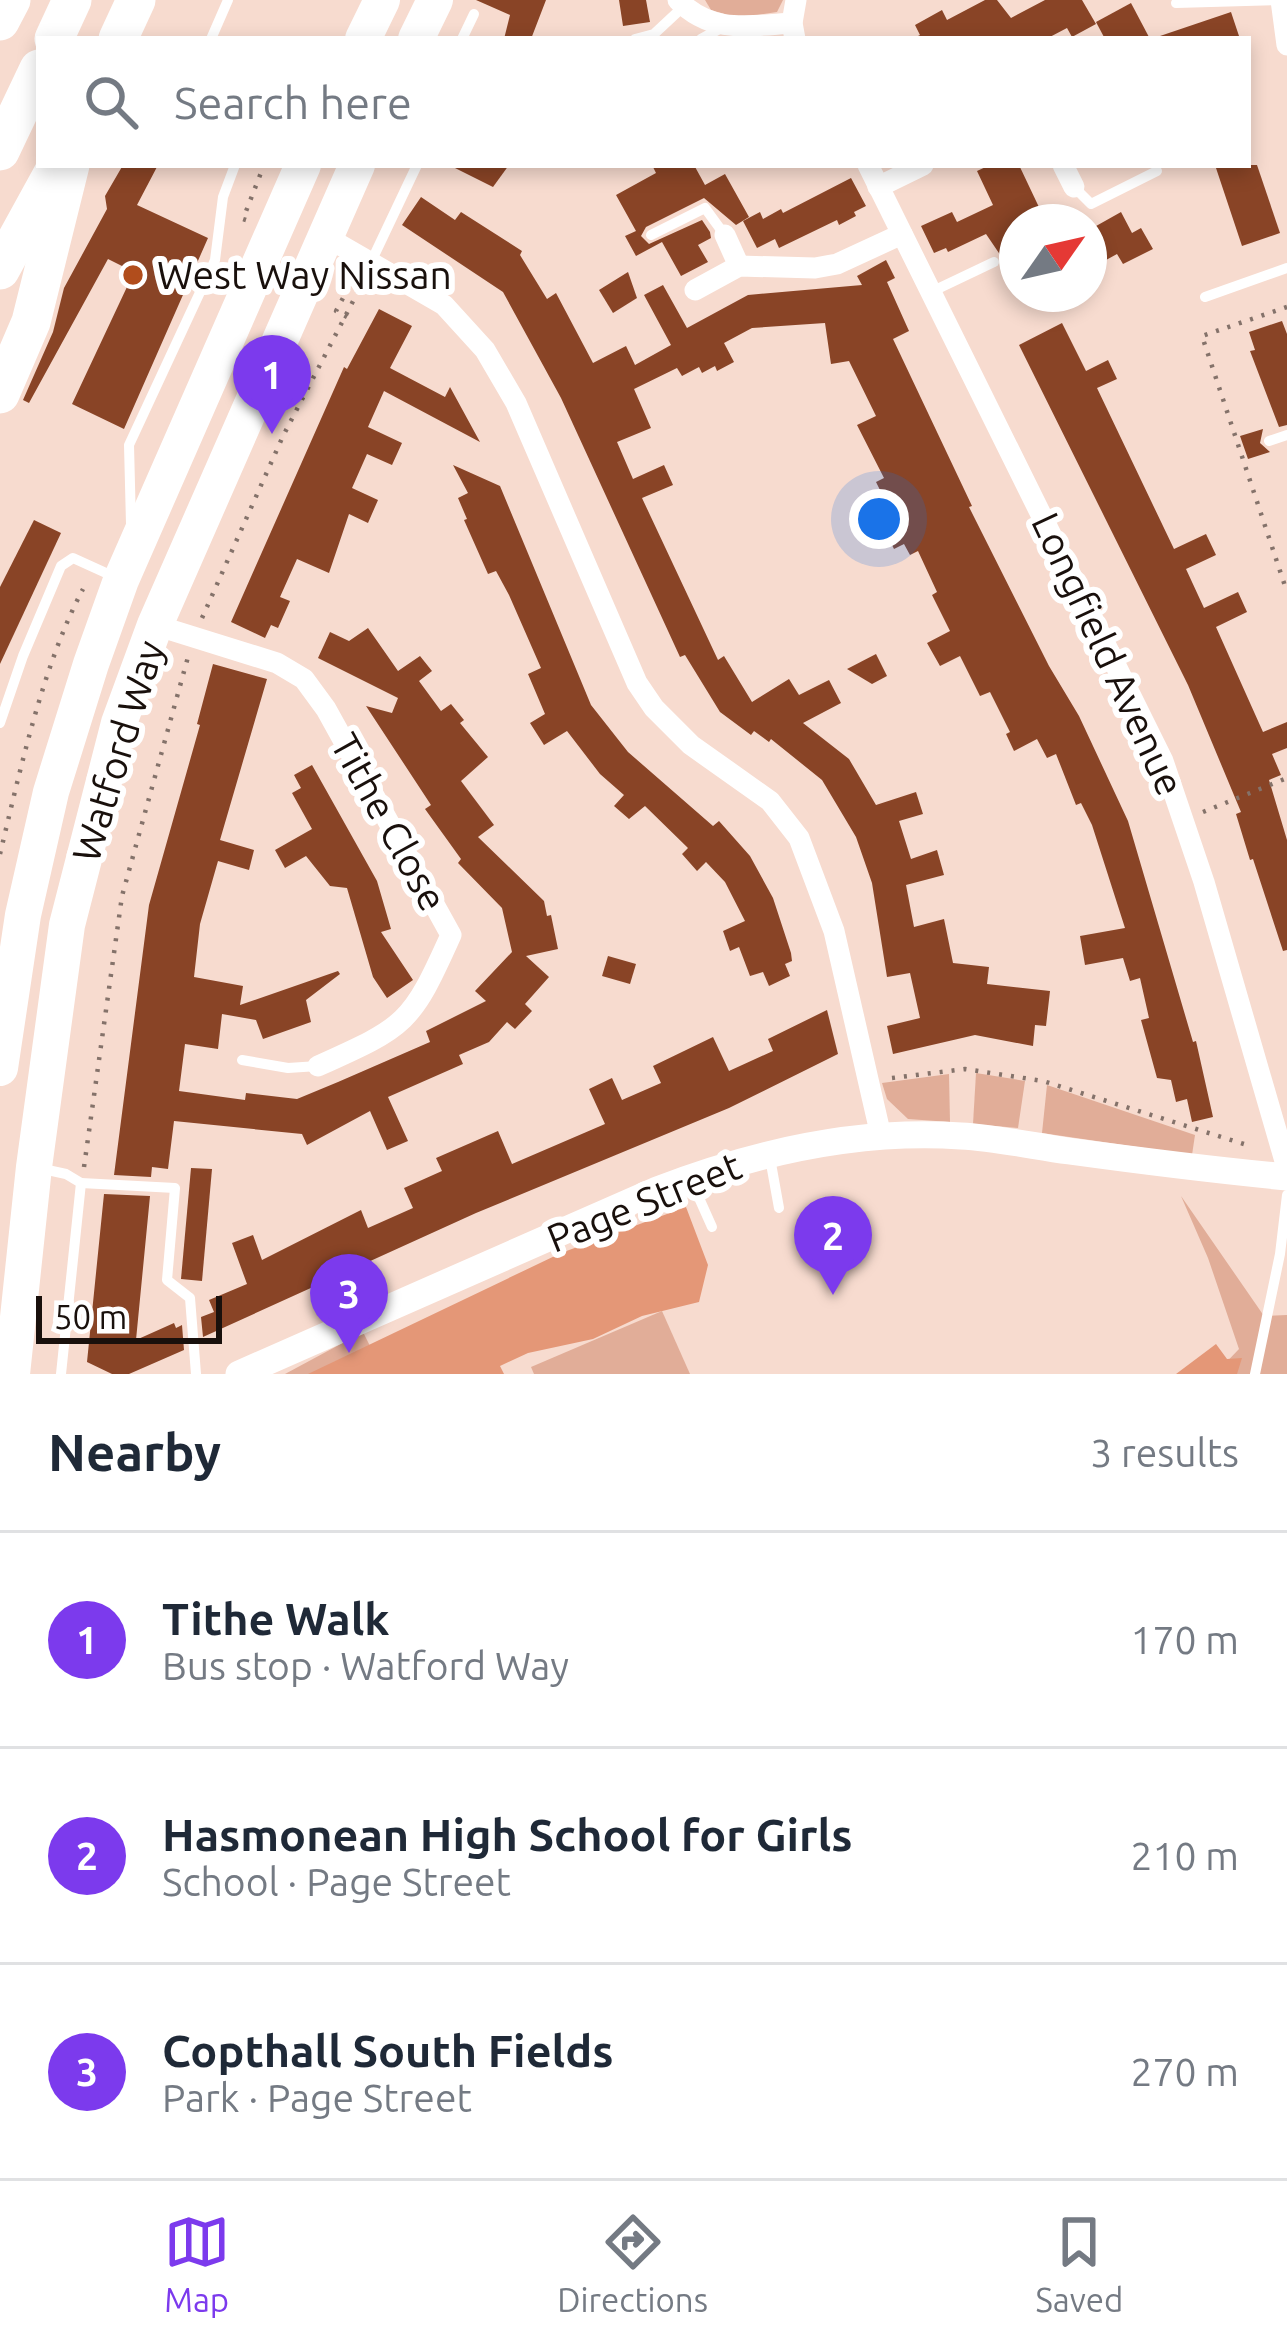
<!DOCTYPE html>
<html lang="en">
<head>
<meta charset="utf-8">
<style>
	body { margin:0; font-family:Ubuntu,sans-serif; background:#f2f2f3; color:#1f2937 }
	.compass { position:absolute; left:999px; top:204px; width:108px; height:108px; border-radius:50%; background:#fff; box-shadow:0 6px 18px #0003; rotate:56deg }
	.scale { position:absolute; left:36px; bottom:30px; width:186px; box-sizing:border-box; padding-left:12px; border:6px solid #19100c; border-top:0; font-size:33px; line-height:42px; white-space:nowrap; color:#19100c; -webkit-text-stroke:9px #fff; paint-order:stroke }
	.you { position:absolute; left:879px; top:519px; width:42px; height:42px; margin:-30px; border:9px solid #fff; border-radius:50%; background:#1a73e8; box-shadow:0 0 0 18px #1a73e833 }
	.badge { display:grid; place-items:center; width:78px; height:78px; border-radius:50%; background:#7c3aed; color:#fff; font-size:39px; font-weight:700 }
	.pin { position:absolute; translate:-50% -99px; filter:drop-shadow(0 3px 6px #0008) }
	.pin::after { content:''; position:absolute; top:63px; width:42px; height:36px; background:inherit; clip-path:polygon(0 0,100% 0,50% 100%) }
	.list { margin:0; padding:0; list-style:none }
	h2 { display:flex; justify-content:space-between; align-items:center; height:156px; margin:0; padding:0 48px; font-size:51px }
	h2 small { font-size:39px; font-weight:400; color:#747a83 }
	.list li { display:grid; grid-template-columns:78px 1fr auto; gap:36px; align-items:center; box-sizing:border-box; height:216px; padding:0 48px; border-top:3px solid #e0e1e3 }
	.list b { display:block; font-size:45px; white-space:nowrap }
	.list p { margin:0; font-size:39px; white-space:nowrap; color:#747a83 }
	.list em { font-size:39px; font-style:normal; color:#747a83 }
	.icon { flex:none; width:66px; height:66px; fill:none; stroke:currentColor; stroke-width:2; stroke-linecap:round; stroke-linejoin:round }
	.map { position:relative; flex:none; width:1287px; height:1374px; overflow:hidden }
	.search { position:absolute; background:#fff; box-shadow:0 6px 18px #0003; left:36px; right:36px; top:36px; height:132px; display:flex; align-items:center; gap:30px; box-sizing:border-box; padding:0 42px; border-radius:0px; color:#747a83; font-size:45px }
	.sheet { height:804px; background:#fff }
	nav { display:flex; justify-content:space-around; align-items:center; box-sizing:border-box; height:168px; border-top:3px solid #e0e1e3; background:#fff; font-size:33px; color:#747a83 }
	nav a { display:grid; justify-items:center; gap:6px }
	nav .on { color:#7c3aed }
	.map>svg:first-child { display:block }
	.green { fill:#e1ad98 }
	.forest { fill:#e49777 }
	.building { fill:#894426 }
	.lines { fill:none; stroke-linecap:round; stroke-linejoin:round }
	.path { stroke:#84726a; stroke-width:4.5; stroke-dasharray:3 9; stroke-linecap:butt }
	.service { stroke:#fff; stroke-width:10 }
	.minor { stroke:#fff; stroke-width:21 }
	.tertiary { stroke:#fff; stroke-width:27 }
	.trunk { stroke:#fff; stroke-width:36 }
	.motorway { stroke:#fff; stroke-width:39 }
	.poi-dot { fill:#b14d1c; stroke:#fff; stroke-width:4.5 }
	.labels { text-anchor:middle; stroke-width:12; stroke-linejoin:round; paint-order:stroke }
	.poi-label { font-size:39px; fill:#19100c; stroke:#fff; text-anchor:start }
	.street-label { font-size:39px; fill:#19100c; stroke:#fff }
</style>
</head>
<body>
<div class="map">
<svg width="1287" height="1374" viewBox="0 0 1287 1374">
	<rect width="100%" height="100%" fill="#f7dbcf"/>
	<g class="green">
		<polygon points="705,0 783,0 777,12 738,18 711,10"/>
		<polygon points="976,1073 1025,1081 1018,1128 973,1124"/>
		<polygon points="949,1074 950,1122 908,1119 887,1099 882,1083"/>
		<polygon points="1047,1085 1195,1135 1192,1155 1042,1133"/>
		<polygon points="1181,1196 1264,1316 1287,1315 1287,1374 1215,1374 1239,1349 1208,1258"/>
		<polygon points="662,1311 690,1374 534,1374 531,1367"/>
		<polygon points="363,1332 384,1374 285,1374"/>
	</g>
	<g class="forest">
		<polygon points="686,1207 708,1265 699,1302 642,1316 593,1339 528,1353 500,1366 504,1374 308,1374 561,1253"/>
		<polygon points="1216,1344 1227,1359 1242,1358 1237,1374 1176,1374"/>
	</g>
	<g class="building">
		<polygon points="476,0 546,0 531,39 504,39 510,15"/>
		<polygon points="619,0 646,0 650,22 623,26"/>
		<polygon points="985,0 997,0 1011,18 1045,0 1082,0 1096,24 1072,37 1067,28 1046,39 912,39 920,35 915,25 942,10 947,20"/>
		<polygon points="1131,3 1150,39 1105,39 1096,22"/>
		<polygon points="1231,12 1240,39 1160,39 1160,36"/>
		<polygon points="123,165 158,165 137,205 208,238 124,429 72,404 134,272 108,259 29,403 23,400 53,332 64,288 107,209 105,196"/>
		<polygon points="449,165 509,165 493,187"/>
		<polygon points="652,165 694,165 705,185 725,174 749,217 736,225 704,198 646,227 641,236 649,244 702,220 710,232 711,238 698,245 708,262 681,276 662,242 636,256 625,236 636,231 616,195 656,173"/>
		<polygon points="990,165 1019,165 1046,222 1017,222 1017,297 1002,267 1003,259 986,234 948,252 946,248 934,253 921,226 952,212 957,222 993,205 977,171"/>
		<polygon points="1215,165 1257,165 1280,233 1242,246"/>
		<polygon points="851,178 866,206 854,212 856,216 839,225 837,220 779,248 775,239 757,248 743,221 760,212 763,219 781,209 783,213"/>
		<polygon points="421,197 455,220 461,212 522,251 520,255 547,299 556,293 593,363 626,346 635,365 671,345 644,295 663,285 687,328 748,295 862,285 857,276 886,260 895,278 887,282 909,331 893,339 972,506 969,507 1049,666 1079,716 1128,821 1193,1042 1196,1041 1213,1117 1192,1122 1187,1099 1176,1102 1171,1080 1157,1078 1141,1020 1149,1018 1140,978 1130,981 1123,958 1085,965 1080,936 1125,928 1092,825 1081,803 1076,805 1056,754 1047,758 1037,739 1014,751 1006,734 1010,732 990,692 980,696 960,656 940,666 927,643 950,631 932,595 937,592 918,551 910,555 904,544 894,549 869,498 881,492 876,482 884,478 857,425 876,416 849,361 831,364 825,323 752,328 724,343 734,362 717,371 715,366 702,373 699,367 682,376 677,368 634,389 651,428 617,442 633,479 664,465 673,485 642,498 718,660 724,656 752,702 789,679 799,695 829,680 841,703 803,723 849,759 876,805 916,792 923,814 899,821 911,859 937,850 944,875 906,885 914,927 944,919 953,963 989,967 987,984 1050,991 1046,1026 1035,1025 1033,1046 975,1035 893,1054 887,1026 920,1018 910,973 887,977 872,883 856,837 822,780 771,739 769,742 754,731 751,735 720,712 685,655 680,657 561,398 503,292 402,225"/>
		<polygon points="1121,212 1132,233 1141,228 1153,249 1123,264 1117,254 1097,265 1089,249 1089,230"/>
		<polygon points="628,272 637,298 613,313 599,290"/>
		<polygon points="379,309 412,326 390,368 445,397 450,387 480,442 384,391 368,427 402,443 392,465 367,454 352,488 378,500 368,523 349,514 329,573 297,559 280,597 290,601 278,628 271,625 265,638 231,622 344,367 347,369"/>
		<polygon points="1282,321 1287,334 1287,425 1279,427 1250,351 1255,350 1249,332"/>
		<polygon points="1062,323 1086,371 1108,360 1117,379 1097,388 1174,549 1206,534 1216,555 1186,569 1204,608 1238,592 1247,612 1216,627 1263,732 1287,722 1287,748 1272,754 1281,775 1269,780 1287,840 1287,950 1283,951 1253,859 1250,860 1236,814 1241,812 1188,685 1019,345"/>
		<polygon points="1263,429 1260,443 1270,452 1248,459 1240,436"/>
		<polygon points="453,465 500,486 591,705 628,752 713,826 719,821 750,856 773,898 791,953 792,961 785,964 790,976 769,986 763,972 750,976 739,947 730,951 723,931 745,921 725,882 706,862 697,871 682,854 688,848 645,806 629,819 614,806 624,795 600,774 567,731 544,745 530,723 545,714 528,674 541,668 509,595 496,571 488,574 464,520 467,519 458,498 468,493"/>
		<polygon points="34,520 61,533 0,664 0,587"/>
		<polygon points="368,628 398,671 420,656 432,671 419,681 441,711 451,704 464,720 460,723 488,757 461,781 494,825 478,837 544,901 547,916 551,915 558,949 526,956 549,977 525,1004 532,1011 515,1029 507,1022 489,1042 459,1055 463,1064 388,1097 408,1141 387,1150 370,1111 307,1145 302,1134 174,1121 168,1169 152,1167 151,1177 114,1175 149,905 200,725 197,724 213,664 267,679 220,840 254,850 249,870 218,861 200,924 194,977 243,986 240,1005 338,971 340,974 306,1000 311,1022 263,1039 256,1020 222,1014 218,1049 185,1044 179,1091 245,1100 246,1093 297,1099 338,1082 430,1042 426,1031 486,1001 475,991 512,952 502,908 458,863 461,859 425,809 431,805 366,706 392,713 398,698 318,658 330,632 349,641"/>
		<polygon points="876,654 887,676 872,684 847,669"/>
		<polygon points="312,765 377,881 391,929 381,932 413,980 387,998 373,977 347,888 330,886 306,856 285,868 275,850 312,829 292,793 301,788 294,775"/>
		<polygon points="608,956 636,964 630,984 602,976"/>
		<polygon points="827,1010 838,1054 729,1108 476,1213 203,1337 201,1317 214,1312 209,1300 247,1284 232,1243 253,1235 262,1260 361,1210 368,1228 413,1208 404,1188 442,1171 436,1158 498,1131 512,1164 605,1124 589,1089 612,1078 622,1100 661,1083 653,1066 713,1037 729,1071 773,1051 768,1039"/>
		<polygon points="191,1168 212,1169 202,1281 181,1279"/>
		<polygon points="104,1194 150,1196 136,1340 174,1323 176,1328 182,1325 184,1350 129,1374 112,1374 87,1362"/>
	</g>
	<g class="lines">
		<g class="path">
			<polyline points="246,220 243,219 264,165"/>
			<polyline points="1287,307 1202,336 1287,592"/>
			<polyline points="347,317 336,311 349,287"/>
			<polyline points="202,618 283,436 363,282"/>
			<polyline points="1203,812 1287,778"/>
			<path d="M0,854C20,771 43,664 83,589"/>
			<polyline points="892,1078 965,1069 1043,1081 1247,1145"/>
			<polyline points="84,1167 122,896 188,657"/>
		</g>
		<g class="service">
			<polyline points="1176,3 1278,0"/>
			<polyline points="211,39 228,0"/>
			<polyline points="462,39 474,14"/>
			<polyline points="635,39 654,34 684,6"/>
			<polyline points="701,39 723,27"/>
			<polyline points="1074,187 1091,204 1157,171"/>
			<polyline points="651,235 705,208 724,234"/>
			<polyline points="372,260 417,165"/>
			<polyline points="931,292 994,262"/>
			<polyline points="1205,297 1287,268"/>
			<polyline points="1269,441 1287,435"/>
			<polyline points="131,524 129,445 215,260 223,197 235,165"/>
			<polyline points="0,723 23,656 61,566 73,558 117,578"/>
			<polyline points="242,1060 288,1068 318,1066"/>
			<polyline points="770,1158 779,1208"/>
			<polyline points="43,1169 66,1174 81,1183 61,1374"/>
			<polyline points="691,1180 712,1227"/>
			<polyline points="81,1183 175,1188 167,1280 190,1298 196,1374"/>
			<polyline points="1255,1374 1280,1254 1287,1195"/>
		</g>
		<g class="minor">
			<path d="M678,0C711,34 748,26 792,23"/>
			<polyline points="1281,0 1287,45"/>
			<polyline points="795,39 792,23 796,0"/>
			<polyline points="868,165 1163,761 1204,882 1287,1168"/>
			<polyline points="1063,165 1074,187"/>
			<polyline points="878,187 923,165"/>
			<polyline points="323,235 444,305 485,350 516,403 637,683 654,708 691,745 770,801 799,838 834,931 881,1136"/>
			<polyline points="725,235 739,266"/>
			<polyline points="695,290 739,266 815,268 837,264 902,234"/>
			<path d="M155,625L277,663L304,679L326,709L451,935C411,1024 407,1026 318,1066"/>
		</g>
		<path class="tertiary" d="M239,1374L657,1190C753,1153 857,1129 961,1136C997,1138 1033,1146 1069,1151C1142,1161 1214,1170 1287,1177"/>
		<g class="trunk">
			<polyline points="363,39 382,0"/>
			<polyline points="416,39 435,0"/>
			<polyline points="0,1068 23,915 51,792 91,664 121,580 303,165"/>
			<polyline points="12,1374 34,1167 67,925 119,723 155,625 357,165"/>
		</g>
		<g class="motorway">
			<polyline points="0,21 11,0"/>
			<polyline points="54,39 72,0"/>
			<polyline points="118,39 136,0"/>
			<polyline points="0,151 39,69"/>
			<polyline points="0,270 55,170"/>
			<polyline points="0,394 31,322 70,165"/>
		</g>
	</g>
	<circle class="poi-dot" cx="133" cy="275" r="12"/>
	<g class="labels">
		<g class="poi-label">
			<text x="157" y="289">West Way Nissan</text>
		</g>
		<g class="street-label">
			<text transform="translate(1108 654) rotate(65)" y="14">Longfield Avenue</text>
			<text transform="translate(118 751) rotate(-73)" y="14">Watford Way</text>
			<text transform="translate(389 822) rotate(61)" y="14">Tithe Close</text>
			<text transform="translate(644 1202) rotate(-22)" y="14">Page Street</text>
		</g>
	</g>
</svg>
<svg class="compass" viewBox="-18 -18 36 36"><path d="M0-13l5 13h-10z" fill="#e53935"/><path d="M0 13l5-13h-10z" fill="#747a83"/></svg>
<div class="scale">50 m</div>
<div class="you"></div>
<div class="pin badge" style="left:272px;top:434px">1</div>
<div class="pin badge" style="left:833px;top:1295px">2</div>
<div class="pin badge" style="left:349px;top:1353px">3</div>
<div class="search"><svg class="icon" aria-label="search" viewBox="0 0 24 24"><circle cx="10" cy="10" r="6"/><path d="M15 15l6 6"/></svg>Search here</div>
</div>
<section class="sheet">
<h2>Nearby<small>3 results</small></h2>
<ul class="list">
<li><span class="badge">1</span><div><b>Tithe Walk</b><p>Bus stop · Watford Way</p></div><em>170 m</em></li>
<li><span class="badge">2</span><div><b>Hasmonean High School for Girls</b><p>School · Page Street</p></div><em>210 m</em></li>
<li><span class="badge">3</span><div><b>Copthall South Fields</b><p>Park · Page Street</p></div><em>270 m</em></li>
</ul>
</section>
<nav>
<a class="on"><svg class="icon" aria-label="map" viewBox="0 0 24 24"><path d="M3 6l6-2 6 2 6-2v14l-6 2-6-2-6 2zM9 4v14M15 6v14"/></svg>Map</a>
<a><svg class="icon" aria-label="directions" viewBox="0 0 24 24"><path d="M12 3l9 9-9 9-9-9zM9 14v-3h6M13 9l2 2-2 2"/></svg>Directions</a>
<a><svg class="icon" aria-label="saved" viewBox="0 0 24 24"><path d="M7 4h10v16l-5-4-5 4z"/></svg>Saved</a>
</nav>
</body>
</html>
